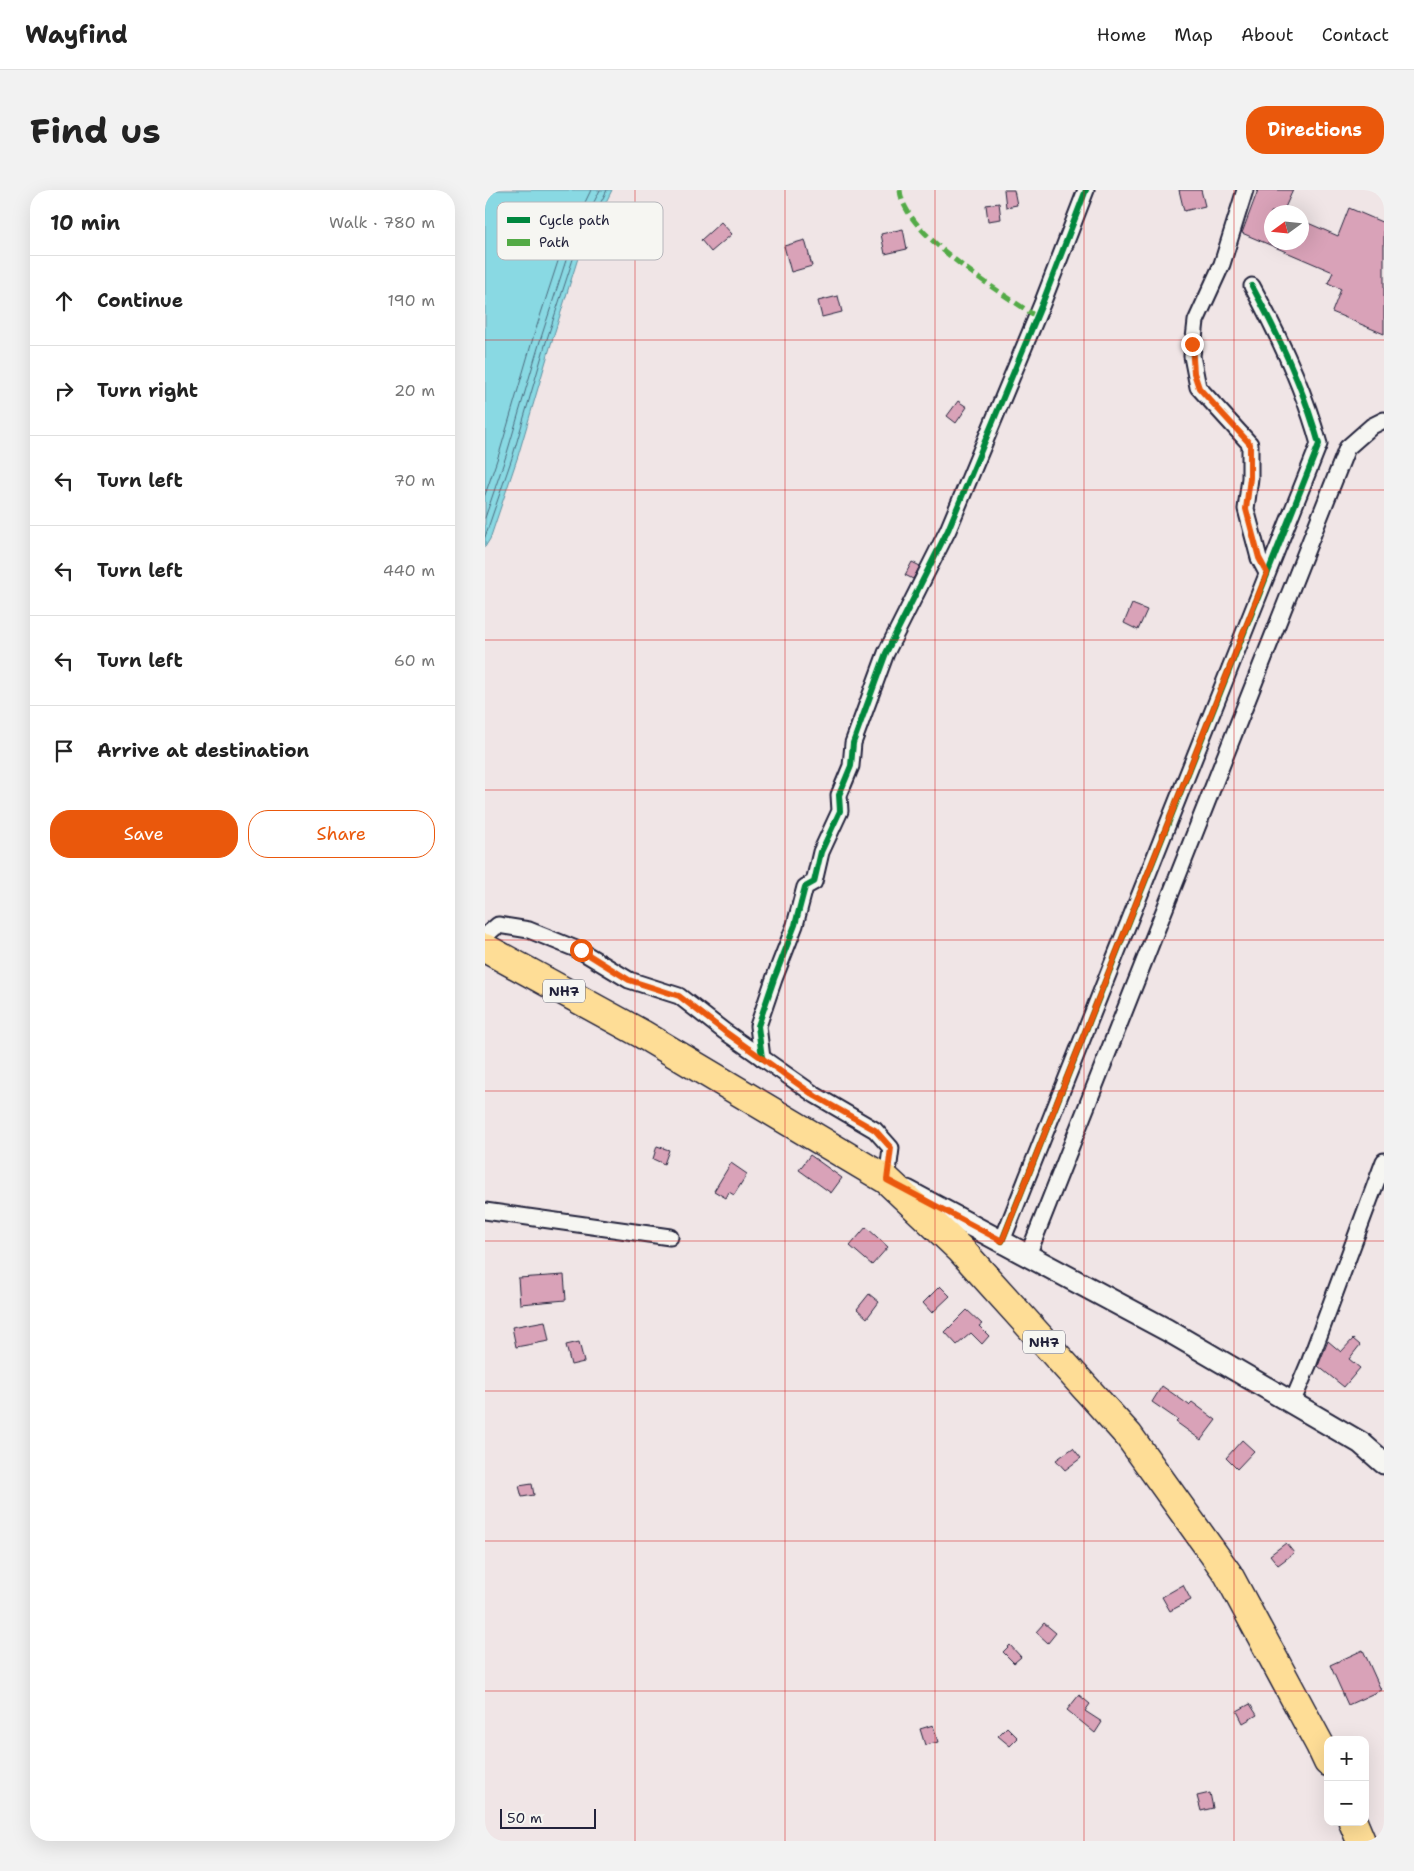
<!DOCTYPE html>
<html lang="en">
<head>
<meta charset="utf-8">
<style>
	body { margin:0; font-family:"Shantell Sans",sans-serif; background:#f2f2f2; color:#222 }
	.controls { position:absolute; right:15px; bottom:15px; display:grid; overflow:hidden; border-radius:10px; box-shadow:0 5px 20px #0002 }
	.controls button { width:45px; height:45px; display:grid; place-items:center; padding:0; border:0; border-bottom:1px solid #e0e0e0; background:#fff; color:#222; font:25px sans-serif }
	.compass { position:absolute; left:779px; top:15px; width:45px; height:45px; border-radius:50%; background:#fff; box-shadow:0 5px 20px #0002; rotate:255deg }
	.scale { position:absolute; left:15px; bottom:12px; width:96px; box-sizing:border-box; padding-left:5px; border:2px solid #22223b; border-top:0; font-size:14px; line-height:18px; white-space:nowrap; color:#22223b; -webkit-text-stroke:4px #f6f6f2; paint-order:stroke }
	.stop { position:absolute; width:15px; height:15px; margin:-11px; border:4px solid #ea580c; border-radius:50%; background:#fff }
	.stop.end { background:#ea580c; border-color:#fff; box-shadow:0 1px 5px #0008 }
	.list { margin:0; padding:0; list-style:none }
	h2 { display:flex; justify-content:space-between; align-items:center; height:65px; margin:0; padding:0 20px; font-size:21px }
	h2 small { font-size:16px; font-weight:400; color:#767676 }
	.list li { display:grid; grid-template-columns:32px 1fr auto; gap:15px; align-items:center; box-sizing:border-box; height:90px; padding:0 20px; border-top:1px solid #e0e0e0 }
	.list b { display:block; font-size:19px; white-space:nowrap }
	.list em { font-size:16px; font-style:normal; color:#767676 }
	.actions { display:flex; gap:10px; padding:15px 20px }
	.actions a { flex:1; padding:11px 0; border:1px solid #ea580c; border-radius:20px; text-align:center; font-size:18px; color:#ea580c }
	.actions .main { background:#ea580c; color:#fff }
	.icon { flex:none; width:28px; height:28px; fill:none; stroke:currentColor; stroke-width:2; stroke-linecap:round; stroke-linejoin:round }
	.map { position:relative; flex:none; width:899px; height:1651px; overflow:hidden; border-radius:20px }
	header { display:flex; align-items:center; gap:30px; box-sizing:border-box; height:70px; padding:0 25px; background:#fff; border-bottom:1px solid #e0e0e0 }
	header strong { font-size:24px }
	nav { display:flex; gap:28px; margin-inline-start:auto; font-size:18px }
	.intro { display:flex; align-items:center; justify-content:space-between; box-sizing:border-box; height:120px; padding:0 30px }
	h1 { margin:0; font-size:35px }
	.button { padding:12px 22px; border-radius:20px; background:#ea580c; color:#fff; font-size:18px; font-weight:700 }
	main { display:flex; gap:30px; padding:0 30px }
	aside { flex:1; background:#fff; border-radius:20px; box-shadow:0 5px 20px #0002 }
	.map>svg:first-child { display:block }
	.water { fill:#89d9e3; stroke:#6090a0 }
	.lines { fill:none; stroke-linecap:round; stroke-linejoin:round }
	.shore { stroke:#4b6b7e; stroke-width:1 }
	.building { fill:#d9a2b8; stroke:#22223b }
	.street-casing { stroke:#22223b; stroke-width:19 }
	.secondary-casing { stroke:#22223b; stroke-width:25 }
	.highway-casing { stroke:#22223b; stroke-width:31 }
	.street { stroke:#f6f6f2; stroke-width:15 }
	.secondary { stroke:#f6f6f2; stroke-width:21 }
	.highway { stroke:#fedd96; stroke-width:28 }
	.quiet { stroke:#53aa46; stroke-width:5; stroke-dasharray:10 5; stroke-linecap:butt }
	.cycleway-casing { stroke:#f6f6f2; stroke-width:9 }
	.cycleway { stroke:#00873e; stroke-width:6 }
	.route { stroke:#ea580c; stroke-width:6 }
	.grid { fill:none; stroke:#d62828; stroke-width:1; stroke-opacity:0.55 }
	.labels { text-anchor:middle; stroke-width:5; stroke-linejoin:round; paint-order:stroke }
	.shield { fill:#f6f6f2; stroke:#626272; stroke-width:1 }
	.shield-label { font-size:14px; font-weight:bold; fill:#22223b }
	.key { fill:#f6f6f2; stroke:#b6b6bb; stroke-width:1 }
	.key-label { font-size:14px; fill:#22223b }
</style>
</head>
<body>
<header>
<strong>Wayfind</strong>
<nav><a>Home</a><a>Map</a><a>About</a><a>Contact</a></nav>
</header>
<div class="intro"><h1>Find us</h1><a class="button">Directions</a></div>
<main>
<aside>
<h2>10 min<small>Walk · 780 m</small></h2>
<ul class="list">
<li><svg class="icon" aria-label="ahead" viewBox="0 0 24 24"><path d="M12 20V5M6 11l6-6 6 6"/></svg><div><b>Continue</b></div><em>190 m</em></li>
<li><svg class="icon" aria-label="right" viewBox="0 0 24 24"><path d="M7 20v-9h11M14 6l5 5-5 5"/></svg><div><b>Turn right</b></div><em>20 m</em></li>
<li><svg class="icon" aria-label="left" viewBox="0 0 24 24"><path d="M17 20v-9H6M10 6l-5 5 5 5"/></svg><div><b>Turn left</b></div><em>70 m</em></li>
<li><svg class="icon" aria-label="left" viewBox="0 0 24 24"><path d="M17 20v-9H6M10 6l-5 5 5 5"/></svg><div><b>Turn left</b></div><em>440 m</em></li>
<li><svg class="icon" aria-label="left" viewBox="0 0 24 24"><path d="M17 20v-9H6M10 6l-5 5 5 5"/></svg><div><b>Turn left</b></div><em>60 m</em></li>
<li><svg class="icon" aria-label="arrive" viewBox="0 0 24 24"><path d="M6 21V4h12l-3 4 3 4H6"/></svg><div><b>Arrive at destination</b></div></li>
</ul>
<div class="actions"><a class="main">Save</a><a>Share</a></div>
</aside>
<div class="map">
<svg width="899" height="1651" viewBox="0 0 899 1651">
	<rect width="100%" height="100%" fill="#f0e5e6"/>
	<filter id="ink" filterUnits="userSpaceOnUse"><feTurbulence type="fractalNoise" baseFrequency=".02" numOctaves="2"/><feDisplacementMap in="SourceGraphic" scale="10" xChannelSelector="R" yChannelSelector="G"/><feConvolveMatrix kernelMatrix="1 2 1 2 8 2 1 2 1" color-interpolation-filters="sRGB"/></filter>
	<g filter="url(#ink)">
		<polygon class="water" points="0,0 127,0 93,68 66,154 33,266 5,349 0,357"/>
		<g class="lines">
			<g class="shore">
				<polyline points="0,305 15,261 48,148 76,62 106,0"/>
				<polyline points="0,328 22,263 55,151 83,64 115,0"/>
				<polyline points="0,347 28,265 61,152 89,66 122,0"/>
			</g>
		</g>
		<g class="building">
			<polygon points="519,0 529,0 532,15 521,17"/>
			<polygon points="694,0 716,0 720,16 699,21"/>
			<polygon points="773,0 808,0 798,22 786,22 786,52 816,52 816,30 853,46 864,18 899,33 899,144 847,122 856,99 843,93 848,82 757,43"/>
			<polygon points="514,13 516,29 503,31 501,15"/>
			<polygon points="236,32 247,44 226,62 216,50"/>
			<polygon points="418,39 422,59 400,64 396,44"/>
			<polygon points="320,50 327,76 306,82 299,56"/>
			<polygon points="353,106 357,122 337,127 333,111"/>
			<polygon points="473,211 482,217 471,233 462,226"/>
			<polygon points="427,372 435,376 428,389 420,385"/>
			<polygon points="647,414 662,420 653,440 639,433"/>
			<polygon points="172,956 184,960 179,974 168,969"/>
			<polygon points="325,965 357,988 346,1003 314,980"/>
			<polygon points="246,973 262,984 249,1005 244,1002 241,1008 229,1001"/>
			<polygon points="381,1037 403,1057 387,1075 365,1056"/>
			<polygon points="79,1085 81,1110 35,1114 33,1088"/>
			<polygon points="455,1096 465,1106 447,1123 438,1113"/>
			<polygon points="384,1104 394,1112 382,1128 372,1119"/>
			<polygon points="482,1120 497,1134 494,1136 504,1146 497,1154 486,1143 472,1155 460,1142"/>
			<polygon points="60,1131 64,1151 31,1157 27,1137"/>
			<polygon points="868,1149 875,1155 864,1169 875,1178 859,1197 833,1176 843,1151 856,1162"/>
			<polygon points="94,1152 99,1172 86,1175 81,1155"/>
			<polygon points="677,1196 704,1215 707,1212 731,1230 716,1250 691,1232 693,1230 667,1212"/>
			<polygon points="757,1250 769,1261 752,1279 741,1268"/>
			<polygon points="588,1258 596,1268 580,1280 571,1270"/>
			<polygon points="47,1294 49,1305 37,1307 34,1296"/>
			<polygon points="801,1353 809,1363 793,1375 785,1365"/>
			<polygon points="698,1395 706,1410 685,1421 677,1407"/>
			<polygon points="559,1433 571,1443 563,1453 551,1442"/>
			<polygon points="525,1455 536,1467 529,1473 518,1462"/>
			<polygon points="878,1460 896,1500 863,1515 845,1475"/>
			<polygon points="594,1505 605,1514 600,1521 617,1532 610,1543 582,1520"/>
			<polygon points="765,1514 772,1525 758,1533 752,1521"/>
			<polygon points="448,1535 453,1552 440,1555 435,1539"/>
			<polygon points="522,1537 533,1548 525,1556 513,1546"/>
			<polygon points="725,1603 728,1618 716,1621 712,1606"/>
		</g>
		<g class="lines">
			<g class="street-casing">
				<g id="street">
					<polyline points="760,0 737,74 711,131 707,166 713,197 765,254 765,288 761,319 774,368 782,383"/>
					<polyline points="0,746 13,735 44,740 96,761 144,790 194,806 239,841 330,905 390,940 406,958 402,990"/>
					<polyline points="277,868 273,836 289,789 310,735 320,697 329,692 336,662 355,621 354,605 366,576 368,553 401,463 463,340 557,114 601,0"/>
					<polyline points="0,1021 185,1047"/>
					<path d="M517,1051L834,254C819,199 794,146 767,96"/>
					<polyline points="543,1065 862,258 887,236 899,230"/>
					<polyline points="807,1213 824,1173 899,971"/>
				</g>
			</g>
			<g class="secondary-casing">
				<polyline id="secondary" points="422,1001 682,1140 876,1253 899,1273"/>
			</g>
			<g class="highway-casing">
				<g id="highway">
					<polyline points="0,758 157,844 402,990 476,1060 644,1246 743,1384 835,1555 843,1572"/>
					<polyline points="868,1632 876,1651"/>
				</g>
			</g>
			<use href="#street" class="street"/>
			<use href="#secondary" class="secondary"/>
			<use href="#highway" class="highway"/>
			<path class="quiet" d="M415,0C418,44 517,103 552,127"/>
			<g class="cycleway-casing">
				<g id="cycleway">
					<polyline points="277,868 273,836 289,789 310,735 320,697 329,692 336,662 355,621 354,605 366,576 368,553 401,463 463,340 557,114 601,0"/>
					<path d="M517,1051L834,254C819,199 794,146 767,96"/>
				</g>
			</g>
			<use href="#cycleway" class="cycleway"/>
		</g>
	</g>
	<g class="lines" filter="url(#ink)">
		<polyline class="route" points="96,760 144,790 194,806 239,841 330,906 390,940 406,958 402,990 517,1051 782,383 774,368 761,319 765,288 765,254 714,198 709,183 707,154"/>
	</g>
	<path class="grid" d="M150,0V1651M300,0V1651M450,0V1651M599,0V1651M749,0V1651M0,150H899M0,300H899M0,450H899M0,600H899M0,750H899M0,901H899M0,1051H899M0,1201H899M0,1351H899M0,1501H899"/>
	<g class="labels">
		<g class="shield">
			<rect x="58" y="789.5" width="42" height="23" rx="4"/>
			<rect x="538" y="1140.5" width="42" height="23" rx="4"/>
		</g>
		<g class="shield-label">
			<text x="79" y="806">NH7</text>
			<text x="559" y="1157">NH7</text>
		</g>
	</g>
	<rect x="12" y="12" width="166" height="58" rx="8" class="key"/>
	<rect x="22" y="27" width="23" height="6" fill="#00873e"/>
	<rect x="22" y="49" width="23" height="7" fill="#53aa46"/>
	<g class="key-label">
		<text x="54" y="35">Cycle path</text>
		<text x="54" y="57">Path</text>
	</g>
</svg>
<div class="controls">
<button>+</button>
<button>−</button>
</div>
<svg class="compass" viewBox="-18 -18 36 36"><path d="M0-13l5 13h-10z" fill="#e53935"/><path d="M0 13l5-13h-10z" fill="#767676"/></svg>
<div class="scale">50 m</div>
<div class="stop" style="left:96px;top:760px"></div>
<div class="stop end" style="left:707px;top:154px"></div>
</div>
</main>
</body>
</html>
